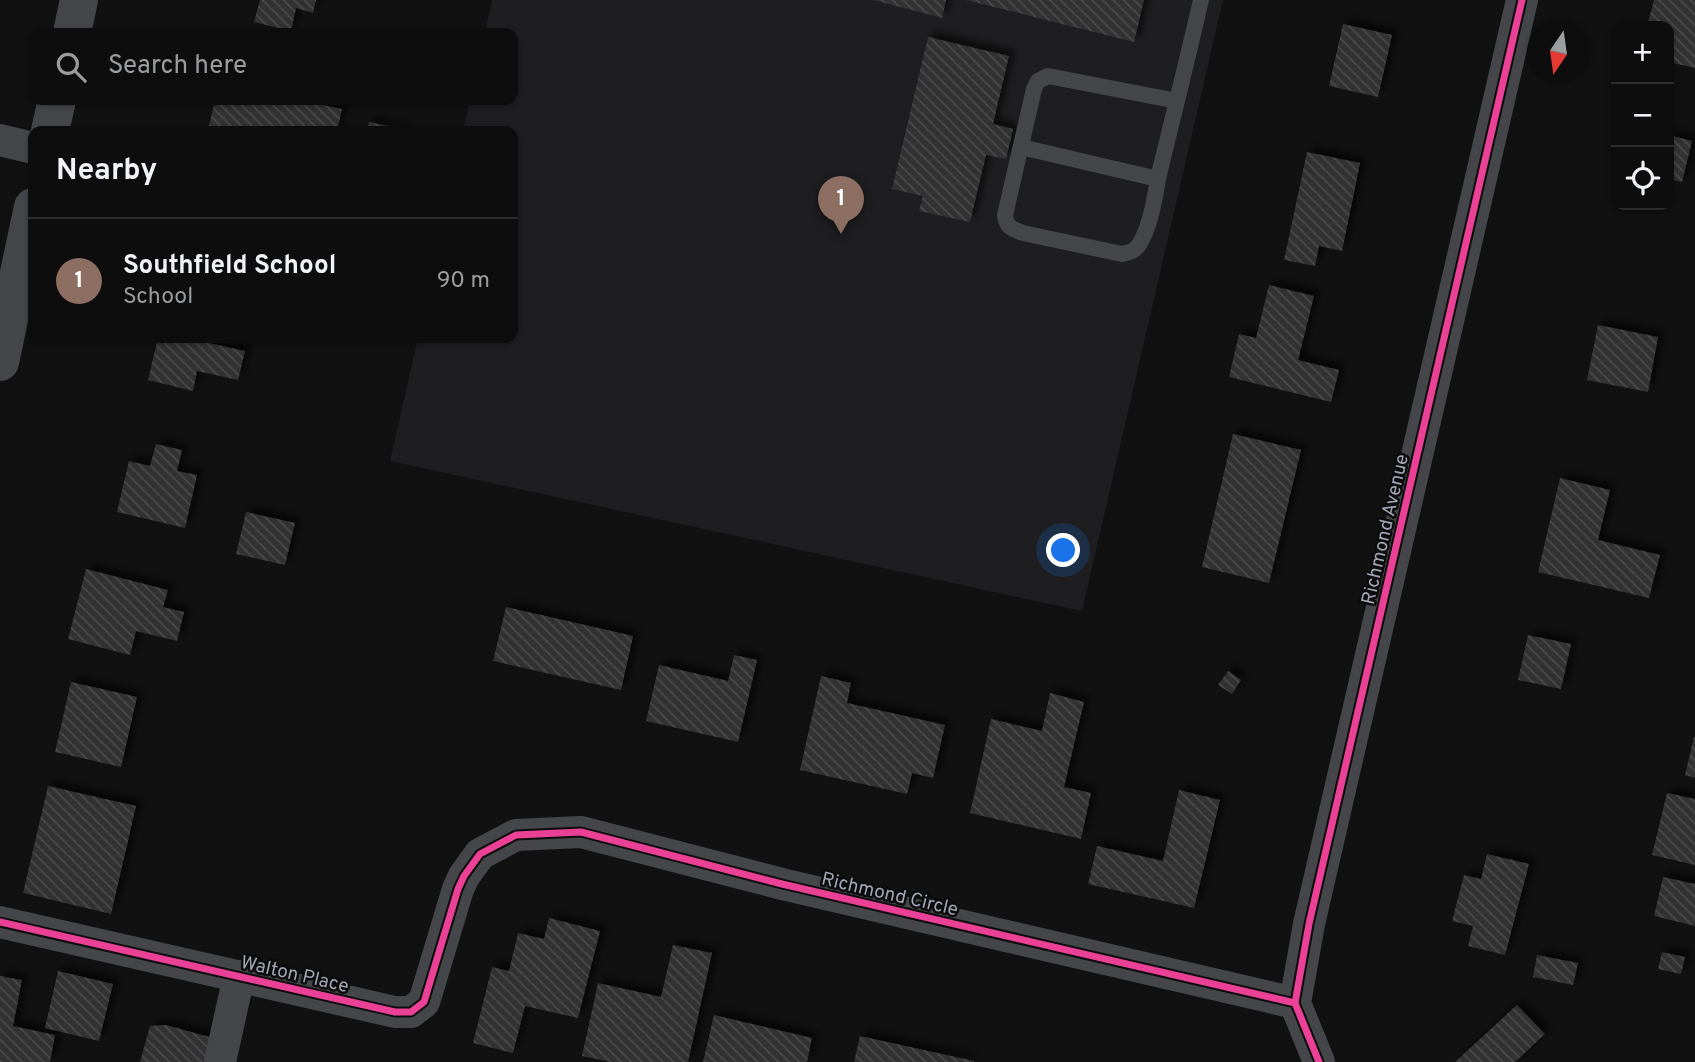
<!DOCTYPE html>
<html lang="en">
<head>
<meta charset="utf-8">
<style>
	body { margin:0; font-family:Overpass,sans-serif; background:#161617; color:#f1f3f6 }
	.controls { position:absolute; right:21px; top:21px; display:grid; overflow:hidden; border-radius:14px; box-shadow:0 2px 5px #0004 }
	.controls button { width:63px; height:63px; display:grid; place-items:center; padding:0; border:0; border-bottom:2px solid #2d2d2e; background:#0d0d0e; color:#f1f3f6; font:35px sans-serif }
	.compass { position:absolute; left:1527px; top:21px; width:63px; height:63px; border-radius:50%; background:#0d0d0e; box-shadow:0 2px 5px #0004; rotate:193deg }
	.you { position:absolute; left:1064px; top:551px; width:24px; height:24px; margin:-18px; border:5px solid #fff; border-radius:50%; background:#1a73e8; box-shadow:0 0 0 10px #1a73e833 }
	.badge { display:grid; place-items:center; width:46px; height:46px; border-radius:50%; background:#7c3aed; color:#fff; font-size:23px; font-weight:700 }
	.pin { position:absolute; translate:-50% -58px; filter:drop-shadow(0 2px 4px #0008) }
	.pin::after { content:''; position:absolute; top:37px; width:24px; height:21px; background:inherit; clip-path:polygon(0 0,100% 0,50% 100%) }
	.list { margin:0; padding:0; list-style:none }
	h2 { display:flex; justify-content:space-between; align-items:center; height:91px; margin:0; padding:0 28px; font-size:30px }
	h2 small { font-size:23px; font-weight:400; color:#9a9c9e }
	.list li { display:grid; grid-template-columns:46px 1fr auto; gap:21px; align-items:center; box-sizing:border-box; height:126px; padding:0 28px; border-top:2px solid #2d2d2e }
	.list b { display:block; font-size:26px; white-space:nowrap }
	.list p { margin:0; font-size:23px; white-space:nowrap; color:#9a9c9e }
	.list em { font-size:23px; font-style:normal; color:#9a9c9e }
	.icon { flex:none; width:38px; height:38px; fill:none; stroke:currentColor; stroke-width:2; stroke-linecap:round; stroke-linejoin:round }
	.map { position:relative; flex:none; width:1695px; height:1062px; overflow:hidden }
	.search { position:absolute; background:#0d0d0e; box-shadow:0 2px 5px #0004; left:28px; top:28px; width:490px; height:77px; display:flex; align-items:center; gap:18px; box-sizing:border-box; padding:0 24px; border-radius:14px; color:#9a9c9e; font-size:26px }
	.panel { position:absolute; background:#0d0d0e; box-shadow:0 2px 5px #0004; left:28px; top:126px; width:490px; height:217px; border-radius:14px }
	.map>svg:first-child { display:block }
	.built { fill:#1e1e20 }
	.building { fill:url(#building-back-hatch); filter:url(#shadow) }
	.lines { fill:none; stroke-linecap:round; stroke-linejoin:round }
	.service { stroke:#45464a; stroke-width:16 }
	.minor { stroke:#45464a; stroke-width:32 }
	.tertiary { stroke:#45464a; stroke-width:38 }
	.cycleway-casing { stroke:#0c0c0d; stroke-width:11 }
	.cycleway { stroke:#ea4096; stroke-width:7 }
	.labels { text-anchor:middle; stroke-width:5; stroke-linejoin:round; paint-order:stroke }
	.street-label { font-size:19px; fill:#a1a5b4; stroke:#0c0c0d }
</style>
</head>
<body>
<div class="map">
<svg width="1695" height="1062" viewBox="0 0 1695 1062">
	<defs>
		<pattern id="building-back-hatch" width="6" height="6" patternUnits="userSpaceOnUse" patternTransform="scale(1.75)"><rect width="6" height="6" fill="#303032"/><path d="M-1 5l2 2M0 0l6 6M5-1l2 2" fill="none" stroke="#4b4b4d"/></pattern>
		<filter id="shadow"><feDropShadow dx="6" dy="-6" stdDeviation="3.5" flood-color="#0009"/></filter>
	</defs>
	<rect width="100%" height="100%" fill="#111112"/>
	<polygon class="built" points="492,0 1223,0 1082,611 390,461 418,338 513,338 513,131 463,131 470,100 513,100 513,33 485,33"/>
	<g class="building">
		<polygon points="260,0 316,0 313,13 296,8 291,31 254,22"/>
		<polygon points="873,0 946,0 942,18"/>
		<polygon points="966,0 1144,0 1134,42"/>
		<polygon points="1654,0 1695,0 1695,68 1669,62 1669,26 1647,26"/>
		<polygon points="1343,24 1392,35 1378,97 1329,86"/>
		<polygon points="928,37 1009,56 993,124 1013,129 1006,159 986,155 970,222 919,211 923,196 892,189"/>
		<polygon points="215,100 299,100 342,109 337,131 233,131 209,126"/>
		<polygon points="369,122 407,130 407,131 367,131"/>
		<polygon points="1669,135 1692,141 1682,182 1669,179"/>
		<polygon points="1307,152 1360,163 1342,251 1319,246 1315,266 1284,260"/>
		<polygon points="1269,285 1314,296 1298,360 1339,370 1331,402 1229,377 1239,334 1256,338"/>
		<polygon points="1598,325 1658,337 1648,392 1587,380"/>
		<polygon points="158,338 205,338 204,342 245,351 238,380 197,371 193,391 148,380"/>
		<polygon points="1233,434 1301,450 1269,583 1202,567"/>
		<polygon points="156,444 182,450 177,471 197,475 185,528 117,512 129,461 150,466"/>
		<polygon points="1560,478 1610,490 1598,540 1660,555 1649,598 1538,572"/>
		<polygon points="246,512 295,523 285,565 236,554"/>
		<polygon points="86,569 168,590 163,607 184,612 177,641 136,631 130,655 68,639"/>
		<polygon points="506,607 633,636 621,690 493,661"/>
		<polygon points="1528,635 1571,644 1561,689 1518,680"/>
		<polygon points="734,655 757,660 738,742 646,721 659,665 728,681"/>
		<polygon points="1228,671 1241,680 1232,694 1218,685"/>
		<polygon points="821,676 851,683 847,703 945,725 933,778 912,773 907,794 800,770"/>
		<polygon points="71,682 137,697 121,767 55,752"/>
		<polygon points="1050,693 1084,702 1064,787 1091,793 1081,839 970,813 991,719 1042,731"/>
		<polygon points="1694,737 1695,737 1695,778 1685,775"/>
		<polygon points="48,786 136,806 111,914 23,893"/>
		<polygon points="1179,790 1220,800 1194,908 1088,884 1097,846 1163,861"/>
		<polygon points="1667,793 1695,799 1695,865 1652,855"/>
		<polygon points="1487,854 1529,864 1505,955 1468,946 1473,926 1452,921 1464,875 1481,879"/>
		<polygon points="1663,877 1695,884 1695,926 1654,916"/>
		<polygon points="549,918 600,931 578,1018 525,1006 513,1053 473,1043 492,967 509,971 518,933 544,939"/>
		<polygon points="673,945 712,953 688,1062 611,1062 582,1056 598,983 661,997"/>
		<polygon points="1662,952 1685,957 1681,974 1658,969"/>
		<polygon points="1537,955 1578,963 1573,985 1533,977"/>
		<polygon points="58,971 113,984 99,1041 45,1028"/>
		<polygon points="0,976 22,980 13,1026 55,1035 50,1062 0,1062"/>
		<polygon points="1517,1005 1545,1034 1515,1062 1455,1062"/>
		<polygon points="714,1015 812,1038 807,1062 703,1062"/>
		<polygon points="166,1025 213,1038 207,1062 140,1062 150,1026"/>
		<polygon points="860,1036 974,1061 974,1062 854,1062"/>
	</g>
	<g class="lines">
		<g class="service">
			<path d="M1177,101L1048,76L1038,81L1034,89L1005,215C1006,227 1012,229 1023,233L1122,254C1130,252 1136,251 1140,243C1152,223 1155,193 1160,170C1174,113 1188,57 1201,0"/>
			<polyline points="1021,147 1158,179"/>
		</g>
		<g class="minor">
			<polyline points="0,140 33,148"/>
			<polyline points="0,922 395,1012 411,1012 424,1002 458,889 464,876 480,854 516,835 581,832 782,884 1295,1003"/>
			<polyline points="220,1062 239,976"/>
			<polyline points="1319,1062 1295,1003 1309,924 1522,0"/>
		</g>
		<g class="tertiary">
			<polyline points="72,33 79,0"/>
			<polyline points="50,131 57,100"/>
			<polyline points="0,362 33,207"/>
		</g>
		<g class="cycleway-casing">
			<g id="cycleway">
				<polyline points="0,922 395,1012 411,1012 424,1002 458,889 464,876 480,854 516,835 581,832 782,884 1295,1003"/>
				<polyline points="1319,1062 1295,1003 1309,924 1522,0"/>
			</g>
		</g>
		<use href="#cycleway" class="cycleway"/>
	</g>
	<g class="labels">
		<g class="street-label">
			<text transform="translate(1384 529) rotate(-77)" y="7">Richmond Avenue</text>
			<text transform="translate(890 893) rotate(13)" y="7">Richmond Circle</text>
			<text transform="translate(295 973) rotate(13)" y="7">Walton Place</text>
		</g>
	</g>
</svg>
<div class="controls">
<button>+</button>
<button>−</button>
<button><svg class="icon" aria-label="locate" viewBox="0 0 24 24"><circle cx="12" cy="12" r="6"/><path d="M12 2v4M12 18v4M2 12h4M18 12h4"/></svg></button>
</div>
<svg class="compass" viewBox="-18 -18 36 36"><path d="M0-13l5 13h-10z" fill="#e53935"/><path d="M0 13l5-13h-10z" fill="#9a9c9e"/></svg>
<div class="you"></div>
<div class="pin badge" style="left:841px;top:234px;background:#8d6e63">1</div>
<div class="search"><svg class="icon" aria-label="search" viewBox="0 0 24 24"><circle cx="10" cy="10" r="6"/><path d="M15 15l6 6"/></svg>Search here</div>
<section class="panel">
<h2>Nearby<small></small></h2>
<ul class="list">
<li><span class="badge" style="background:#8d6e63">1</span><div><b>Southfield School</b><p>School</p></div><em>90 m</em></li>
</ul>
</section>
</div>
</body>
</html>
